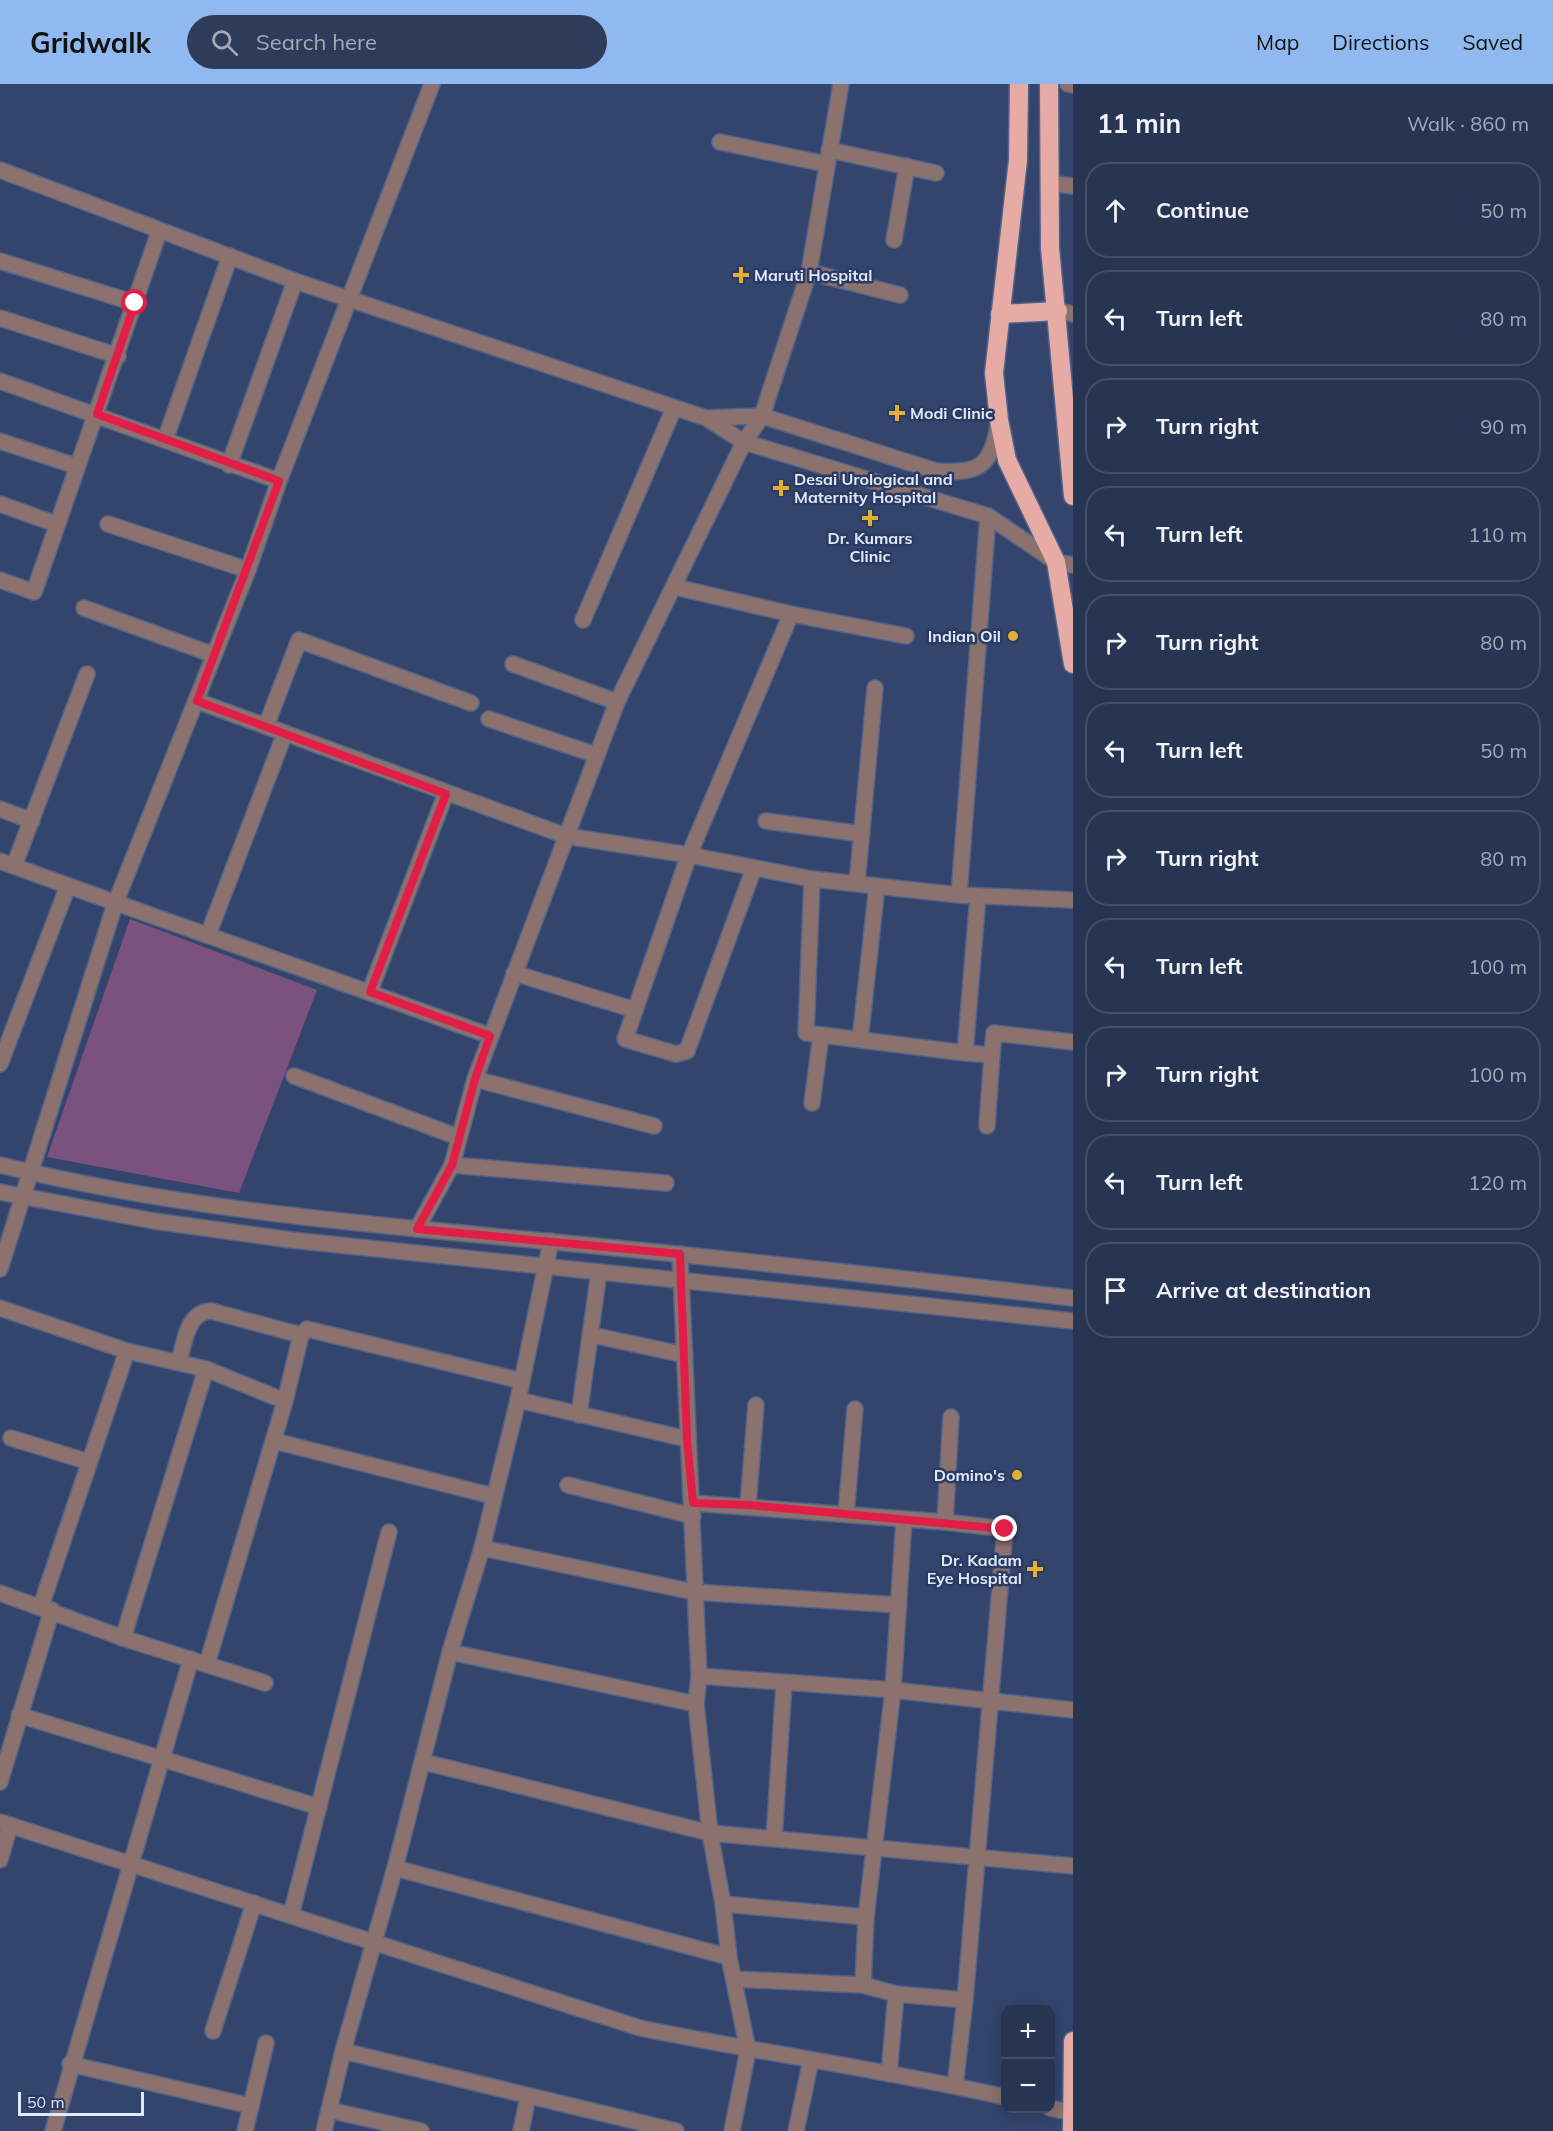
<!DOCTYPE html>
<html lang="en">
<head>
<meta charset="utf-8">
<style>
	body { margin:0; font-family:Mulish,sans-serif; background:#2f3c59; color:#f1f3f6 }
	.controls { position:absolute; right:18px; bottom:18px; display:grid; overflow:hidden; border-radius:12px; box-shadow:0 3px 15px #0003 }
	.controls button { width:54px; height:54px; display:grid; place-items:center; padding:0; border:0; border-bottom:2px solid #434f69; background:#273452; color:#f1f3f6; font:30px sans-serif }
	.scale { position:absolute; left:18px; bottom:15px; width:126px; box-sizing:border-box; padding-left:6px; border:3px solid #dfe9fc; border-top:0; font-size:16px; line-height:21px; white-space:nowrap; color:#dfe9fc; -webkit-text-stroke:4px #2a3a61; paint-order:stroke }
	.stop { position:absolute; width:18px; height:18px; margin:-14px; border:4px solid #e11d48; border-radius:50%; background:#fff }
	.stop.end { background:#e11d48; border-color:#fff; box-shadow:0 2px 6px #0008 }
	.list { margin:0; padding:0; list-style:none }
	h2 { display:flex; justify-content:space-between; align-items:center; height:78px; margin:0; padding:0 24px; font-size:26px }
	h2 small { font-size:20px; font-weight:400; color:#a4aab8 }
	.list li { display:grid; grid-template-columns:39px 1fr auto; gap:18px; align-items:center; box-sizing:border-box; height:96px; margin:0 12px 12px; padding:0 12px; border:2px solid #434f69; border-radius:24px }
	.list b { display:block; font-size:22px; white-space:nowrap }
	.list em { font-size:20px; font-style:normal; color:#a4aab8 }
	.icon { flex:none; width:33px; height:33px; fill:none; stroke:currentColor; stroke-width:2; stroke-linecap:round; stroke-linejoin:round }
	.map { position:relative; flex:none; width:1073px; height:2047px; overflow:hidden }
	header { display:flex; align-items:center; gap:36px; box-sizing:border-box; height:84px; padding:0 30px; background:#90b9f0; color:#111 }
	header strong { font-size:28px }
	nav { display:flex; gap:33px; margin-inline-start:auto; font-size:21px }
	.search { width:420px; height:54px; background:#2f3c59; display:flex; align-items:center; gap:15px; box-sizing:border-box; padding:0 21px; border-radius:33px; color:#a4aab8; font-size:22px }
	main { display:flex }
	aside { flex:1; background:#273452 }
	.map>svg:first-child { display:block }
	.green { fill:#7b527d }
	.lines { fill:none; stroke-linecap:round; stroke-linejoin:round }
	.minor-casing { stroke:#536387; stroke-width:18 }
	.highway-casing { stroke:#536387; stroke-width:21 }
	.minor { stroke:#8b726f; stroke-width:15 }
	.highway { stroke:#e7aba5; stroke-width:18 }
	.route { stroke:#e11d48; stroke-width:8 }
	.poi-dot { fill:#e1af34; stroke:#2a3a61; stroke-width:2 }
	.labels { text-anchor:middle; stroke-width:5; stroke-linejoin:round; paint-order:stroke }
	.poi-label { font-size:16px; font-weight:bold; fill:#dfe9fc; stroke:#2a3a61; text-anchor:start }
</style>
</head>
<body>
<header>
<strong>Gridwalk</strong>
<div class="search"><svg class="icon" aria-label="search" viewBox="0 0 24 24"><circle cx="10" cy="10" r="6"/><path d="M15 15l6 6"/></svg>Search here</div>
<nav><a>Map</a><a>Directions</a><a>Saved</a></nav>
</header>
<main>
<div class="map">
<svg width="1073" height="2047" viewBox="0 0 1073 2047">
	<rect width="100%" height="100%" fill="#34456d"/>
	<polygon class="green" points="130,835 317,906 239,1109 47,1073"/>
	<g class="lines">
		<g class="minor-casing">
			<g id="minor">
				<polyline points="1068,0 1073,1"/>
				<polyline points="720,58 826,80"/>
				<polyline points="829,66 936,89"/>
				<polyline points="0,86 295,197 706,334 744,358 988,432 1056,478 1073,481"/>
				<polyline points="1049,99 1073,102"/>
				<polyline points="894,156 907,82"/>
				<polyline points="0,177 135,219"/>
				<polyline points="809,188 900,211"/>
				<polyline points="1058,227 1073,230"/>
				<polyline points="0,234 118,272"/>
				<polyline points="0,297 279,397"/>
				<path d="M706,334L762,332L936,387C977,390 991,384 998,342"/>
				<polyline points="165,356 230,172"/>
				<polyline points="0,357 76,382"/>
				<polyline points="229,381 295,197"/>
				<polyline points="0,420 56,440"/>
				<polyline points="108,440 248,486"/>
				<polyline points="0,496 34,508 159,148"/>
				<polyline points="675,503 791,530 906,552"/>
				<polyline points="84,524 214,571"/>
				<polyline points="583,536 674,324"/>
				<polyline points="513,580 617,618"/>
				<polyline points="197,617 566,752 689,771 812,795 959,811 1073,816"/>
				<polyline points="489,635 596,671"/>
				<polyline points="266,642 299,556 471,619"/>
				<polyline points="0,725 32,737"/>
				<polyline points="766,737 862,750"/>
				<path d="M0,777C163,837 327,892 490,952"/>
				<polyline points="14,782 87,590"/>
				<polyline points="754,784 687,967 676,970 625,955 689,771 791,530"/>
				<polyline points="812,795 806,949 965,969 978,812"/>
				<polyline points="857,799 875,604"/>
				<polyline points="959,811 988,432"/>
				<polyline points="208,851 285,649"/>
				<polyline points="514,889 635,926"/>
				<polyline points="370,907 446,709"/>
				<polyline points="860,956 877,802"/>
				<polyline points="965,969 992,971 994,949 1073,958"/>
				<polyline points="0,980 68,802"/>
				<polyline points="294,992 458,1053"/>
				<polyline points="475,995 654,1042"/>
				<polyline points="812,1019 821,951"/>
				<polyline points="987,1042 992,971"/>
				<path d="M0,1081C182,1126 368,1140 554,1158C727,1174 900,1194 1073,1214"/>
				<polyline points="452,1081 666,1099"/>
				<polyline points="0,1108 154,1137 291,1156 1073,1237"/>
				<polyline points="417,1145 452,1081 475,995 617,618 744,358 762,332 809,188 841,0"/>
				<polyline points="680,1170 699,1592 696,1620 710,1749 723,1820 729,1873 748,1966 732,2047"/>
				<polyline points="0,1185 115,820 248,486 279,397 432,0"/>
				<polyline points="0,1224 127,1267 206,1285 285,1317"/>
				<polyline points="592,1251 685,1271"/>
				<path d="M179,1277C185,1257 187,1228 211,1227L301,1251"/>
				<polyline points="518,1316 687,1355"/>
				<polyline points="579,1331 599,1188"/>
				<polyline points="11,1354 89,1378"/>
				<polyline points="274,1357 493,1412"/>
				<polyline points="568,1401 693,1432"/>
				<polyline points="693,1419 945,1438 1005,1445 965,1916 955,2002"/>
				<polyline points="748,1421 756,1321"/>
				<polyline points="846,1430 855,1325"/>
				<polyline points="945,1438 951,1333"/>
				<polyline points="482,1464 694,1508 899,1521"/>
				<polyline points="0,1509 123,1554 265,1599"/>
				<polyline points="41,1522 127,1267"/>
				<polyline points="123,1554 206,1285"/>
				<polyline points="450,1568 696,1620"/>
				<polyline points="207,1580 285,1317 301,1251 307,1245 522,1297"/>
				<polyline points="699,1592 893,1606 1073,1626"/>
				<polyline points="19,1631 319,1723"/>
				<polyline points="424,1678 710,1749 1073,1782"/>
				<polyline points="0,1698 52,1526"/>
				<path d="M0,1738L640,1944C762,1969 885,1986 1005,2013"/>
				<polyline points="774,1755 784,1599"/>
				<polyline points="0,1776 10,1741"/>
				<polyline points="395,1784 729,1873"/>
				<polyline points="723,1820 866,1833"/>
				<polyline points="291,1831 389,1448"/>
				<polyline points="734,1895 863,1901 896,1910 965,1916"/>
				<polyline points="863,1901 866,1833 893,1606 904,1435"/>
				<polyline points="213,1947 254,1819"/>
				<polyline points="343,1967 676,2047"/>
				<polyline points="70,1980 251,2022"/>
				<polyline points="889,1990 896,1910"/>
				<polyline points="1050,2024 1073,2029"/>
				<polyline points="329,2026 421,2047"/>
				<polyline points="53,2047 191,1575"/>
				<polyline points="245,2047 266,1959"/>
				<polyline points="324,2047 343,1967 395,1784 450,1568 482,1464 518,1316 551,1157"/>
				<polyline points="521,2047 528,2013"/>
				<polyline points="796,2047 811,1976"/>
			</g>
		</g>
		<g class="highway-casing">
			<g id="highway">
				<polyline points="1019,0 1018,76 994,289 999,336 1007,376 1056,478 1073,580"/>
				<polyline points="1049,0 1050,164 1073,412"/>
				<polyline points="1000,230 1058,227"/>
				<polyline points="1072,2047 1073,1957"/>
			</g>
		</g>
		<use href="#minor" class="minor"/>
		<use href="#highway" class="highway"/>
	</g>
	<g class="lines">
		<polyline class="route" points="135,219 97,330 279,397 197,617 446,710 370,908 490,952 475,995 452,1081 417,1145 680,1170 687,1355 693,1419 748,1421 1005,1445"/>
	</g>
	<g class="poi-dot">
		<path d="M738 182h6v6h6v6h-6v6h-6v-6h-6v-6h6z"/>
		<path d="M894 320h6v6h6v6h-6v6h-6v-6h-6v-6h6z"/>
		<path d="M778 395h6v6h6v6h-6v6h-6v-6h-6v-6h6z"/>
		<path d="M867 425h6v6h6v6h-6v6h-6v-6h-6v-6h6z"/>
		<circle cx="1013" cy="552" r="6"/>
		<circle cx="1017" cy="1391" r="6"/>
		<path d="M1032 1476h6v6h6v6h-6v6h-6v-6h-6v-6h6z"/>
	</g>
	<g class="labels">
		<g class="poi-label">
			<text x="754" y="197">Maruti Hospital</text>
			<text x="910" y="335">Modi Clinic</text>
			<text x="794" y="401">Desai Urological and<tspan x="794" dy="18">Maternity Hospital</tspan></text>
			<text x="870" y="460" text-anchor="middle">Dr. Kumars<tspan x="870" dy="18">Clinic</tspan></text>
			<text x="1001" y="558" text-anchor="end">Indian Oil</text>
			<text x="1005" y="1397" text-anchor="end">Domino's</text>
			<text x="1022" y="1482" text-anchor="end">Dr. Kadam<tspan x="1022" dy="18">Eye Hospital</tspan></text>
		</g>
	</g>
</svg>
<div class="controls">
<button>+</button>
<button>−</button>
</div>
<div class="scale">50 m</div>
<div class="stop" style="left:135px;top:219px"></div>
<div class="stop end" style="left:1005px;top:1445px"></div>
</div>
<aside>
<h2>11 min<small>Walk · 860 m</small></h2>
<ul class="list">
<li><svg class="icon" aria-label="ahead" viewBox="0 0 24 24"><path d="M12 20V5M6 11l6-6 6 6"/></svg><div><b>Continue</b></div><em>50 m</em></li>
<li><svg class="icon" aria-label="left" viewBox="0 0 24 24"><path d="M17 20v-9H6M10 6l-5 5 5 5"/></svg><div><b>Turn left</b></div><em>80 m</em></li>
<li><svg class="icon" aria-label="right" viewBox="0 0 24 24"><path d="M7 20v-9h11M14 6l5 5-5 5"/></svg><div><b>Turn right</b></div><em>90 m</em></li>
<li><svg class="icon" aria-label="left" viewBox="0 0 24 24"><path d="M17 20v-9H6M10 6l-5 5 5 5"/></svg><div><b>Turn left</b></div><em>110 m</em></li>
<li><svg class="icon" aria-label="right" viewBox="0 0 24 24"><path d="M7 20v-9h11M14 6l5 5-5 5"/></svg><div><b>Turn right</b></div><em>80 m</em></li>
<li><svg class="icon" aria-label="left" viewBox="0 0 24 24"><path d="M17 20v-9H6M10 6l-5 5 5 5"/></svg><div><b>Turn left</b></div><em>50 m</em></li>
<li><svg class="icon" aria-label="right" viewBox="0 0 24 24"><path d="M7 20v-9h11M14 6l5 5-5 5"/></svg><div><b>Turn right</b></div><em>80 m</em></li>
<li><svg class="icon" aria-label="left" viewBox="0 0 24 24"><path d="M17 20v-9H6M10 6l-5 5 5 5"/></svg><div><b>Turn left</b></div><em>100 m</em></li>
<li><svg class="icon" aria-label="right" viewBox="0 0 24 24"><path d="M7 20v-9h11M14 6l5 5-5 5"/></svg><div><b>Turn right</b></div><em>100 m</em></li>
<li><svg class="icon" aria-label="left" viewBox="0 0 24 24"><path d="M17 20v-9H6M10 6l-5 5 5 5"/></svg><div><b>Turn left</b></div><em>120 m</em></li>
<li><svg class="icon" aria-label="arrive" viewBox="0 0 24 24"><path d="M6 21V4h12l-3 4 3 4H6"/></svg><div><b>Arrive at destination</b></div></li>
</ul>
</aside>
</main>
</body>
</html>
